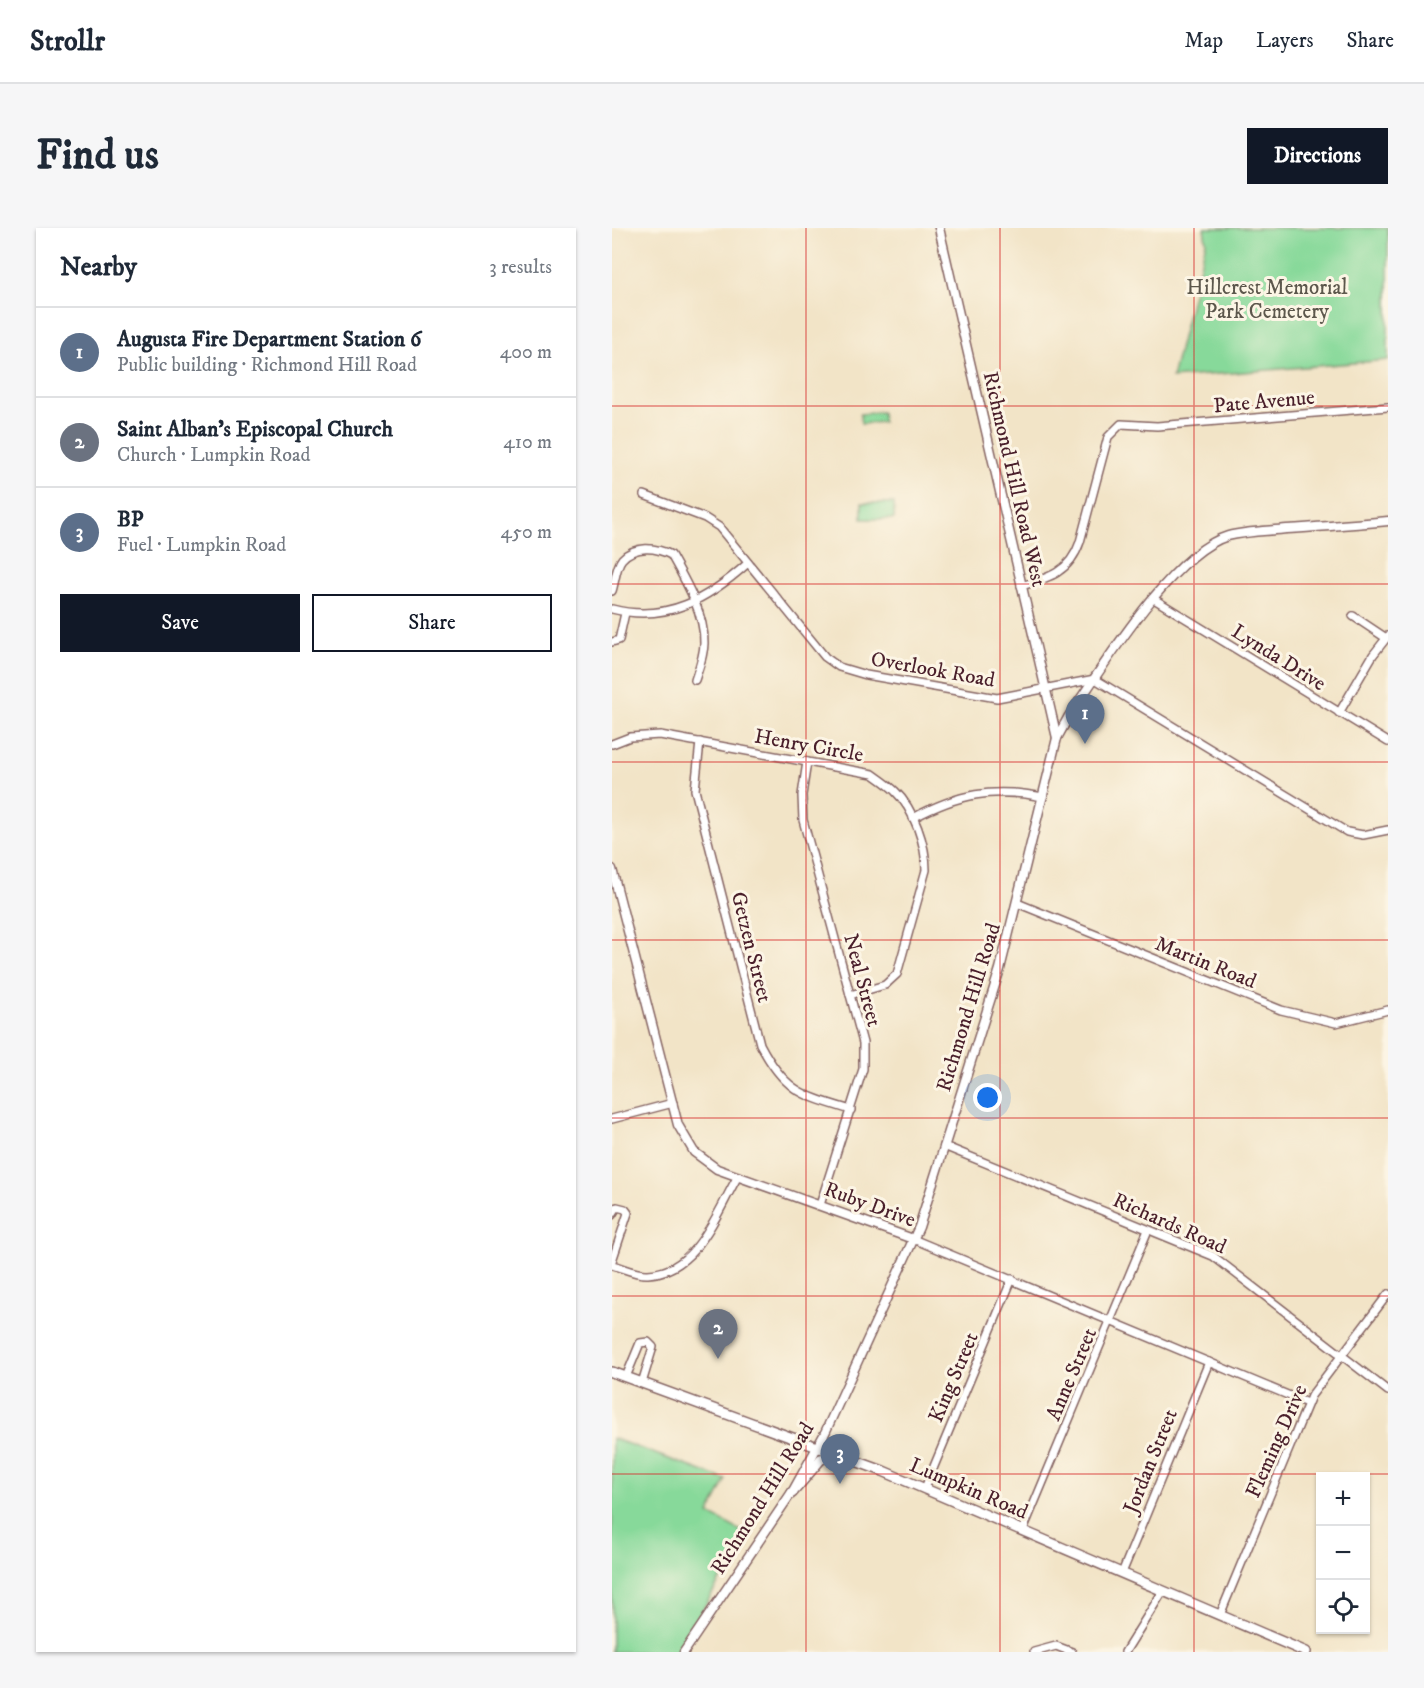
<!DOCTYPE html>
<html lang="en">
<head>
<meta charset="utf-8">
<style>
	body { margin:0; font-family:"IM FELL DW Pica",serif; background:#f6f6f7; color:#1f2937 }
	.controls { position:absolute; right:18px; bottom:18px; display:grid; overflow:hidden; border-radius:0px; box-shadow:0 2px 4px #0004 }
	.controls button { width:54px; height:54px; display:grid; place-items:center; padding:0; border:0; border-bottom:2px solid #e0e1e3; background:#fff; color:#1f2937; font:30px sans-serif }
	.you { position:absolute; left:376px; top:870px; width:21px; height:21px; margin:-15px; border:4px solid #fff; border-radius:50%; background:#1a73e8; box-shadow:0 0 0 9px #1a73e833 }
	.badge { display:grid; place-items:center; width:39px; height:39px; border-radius:50%; background:#111827; color:#fff; font-size:20px; font-weight:700 }
	.pin { position:absolute; translate:-50% -50px; filter:drop-shadow(0 2px 3px #0008) }
	.pin::after { content:''; position:absolute; top:32px; width:21px; height:18px; background:inherit; clip-path:polygon(0 0,100% 0,50% 100%) }
	.list { margin:0; padding:0; list-style:none }
	h2 { display:flex; justify-content:space-between; align-items:center; height:78px; margin:0; padding:0 24px; font-size:26px }
	h2 small { font-size:20px; font-weight:400; color:#747a83 }
	.list li { display:grid; grid-template-columns:39px 1fr auto; gap:18px; align-items:center; box-sizing:border-box; height:90px; padding:0 24px; border-top:2px solid #e0e1e3 }
	.list b { display:block; font-size:22px; white-space:nowrap }
	.list p { margin:0; font-size:20px; white-space:nowrap; color:#747a83 }
	.list em { font-size:20px; font-style:normal; color:#747a83 }
	.actions { display:flex; gap:12px; padding:18px 24px }
	.actions a { flex:1; padding:14px 0; border:2px solid #111827; border-radius:0px; text-align:center; font-size:21px; color:#111827 }
	.actions .main { background:#111827; color:#fff }
	.icon { flex:none; width:33px; height:33px; fill:none; stroke:currentColor; stroke-width:2; stroke-linecap:round; stroke-linejoin:round }
	.map { position:relative; flex:none; width:776px; height:1424px; overflow:hidden; border-radius:0px }
	header { display:flex; align-items:center; gap:36px; box-sizing:border-box; height:84px; padding:0 30px; background:#fff; border-bottom:2px solid #e0e1e3 }
	header strong { font-size:28px }
	nav { display:flex; gap:33px; margin-inline-start:auto; font-size:21px }
	.intro { display:flex; align-items:center; justify-content:space-between; box-sizing:border-box; height:144px; padding:0 36px }
	h1 { margin:0; font-size:42px }
	.button { padding:15px 27px; border-radius:0px; background:#111827; color:#fff; font-size:21px; font-weight:700 }
	main { display:flex; gap:36px; padding:0 36px }
	aside { flex:1; background:#fff; border-radius:0px; box-shadow:0 2px 4px #0004 }
	.map>svg:first-child { display:block }
	.green { fill:#87d99a; stroke:#687c62; stroke-width:1.5 }
	.lines { fill:none; stroke-linecap:round; stroke-linejoin:round }
	.minor-casing { stroke:#856462; stroke-width:10 }
	.tertiary-casing { stroke:#856462; stroke-width:11 }
	.secondary-casing { stroke:#856462; stroke-width:12 }
	.minor { stroke:#fff; stroke-width:7 }
	.tertiary { stroke:#fff; stroke-width:8 }
	.secondary { stroke:#fff; stroke-width:9 }
	.grid { fill:none; stroke:#d62828; stroke-width:1.5; stroke-opacity:0.55 }
	.labels { text-anchor:middle; stroke-width:6; stroke-linejoin:round; paint-order:stroke }
	.park-label { font-size:21px; fill:#5c574c; stroke:#fcf5e5 }
	.street-label { font-size:21px; fill:#4a1f2b; stroke:#fcf5e5 }
</style>
</head>
<body>
<header>
<strong>Strollr</strong>
<nav><a>Map</a><a>Layers</a><a>Share</a></nav>
</header>
<div class="intro"><h1>Find us</h1><a class="button">Directions</a></div>
<main>
<aside>
<h2>Nearby<small>3 results</small></h2>
<ul class="list">
<li><span class="badge" style="background:#5c6f8a">1</span><div><b>Augusta Fire Department Station 6</b><p>Public building · Richmond Hill Road</p></div><em>400 m</em></li>
<li><span class="badge" style="background:#6b7280">2</span><div><b>Saint Alban's Episcopal Church</b><p>Church · Lumpkin Road</p></div><em>410 m</em></li>
<li><span class="badge" style="background:#5c6f8a">3</span><div><b>BP</b><p>Fuel · Lumpkin Road</p></div><em>450 m</em></li>
</ul>
<div class="actions"><a class="main">Save</a><a>Share</a></div>
</aside>
<div class="map">
<svg width="776" height="1424" viewBox="0 0 776 1424">
	<rect width="100%" height="100%" fill="#fcf5e5"/>
	<filter id="ink" filterUnits="userSpaceOnUse"><feTurbulence type="fractalNoise" baseFrequency=".0167" numOctaves="2"/><feDisplacementMap in="SourceGraphic" scale="12" xChannelSelector="R" yChannelSelector="G"/><feConvolveMatrix kernelMatrix="1 2 1 2 8 2 1 2 1" color-interpolation-filters="sRGB"/></filter>
	<filter id="wash" filterUnits="userSpaceOnUse"><feTurbulence type="fractalNoise" baseFrequency=".008" numOctaves="4" result="noise"/><feDisplacementMap in="SourceGraphic" scale="24" xChannelSelector="R" yChannelSelector="G"/><feGaussianBlur stdDeviation="1.35" result="paint"/><feColorMatrix in="noise" values="0 0 0 0 0 0 0 0 0 0 0 0 0 0 0 0 0 1.4 0 .05"/><feComposite in="paint" operator="in"/></filter>
	<g filter="url(#wash)">
		<rect width="100%" height="100%" fill="#f2e4c7"/>
		<g class="green">
			<polygon points="592,0 776,0 776,132 560,150 594,14"/>
			<polygon points="270,184 271,194 249,196 248,186"/>
			<rect x="250" y="275" width="32" height="16"/>
			<polygon points="0,1210 114,1252 97,1286 135,1306 66,1424 0,1424"/>
		</g>
	</g>
	<g filter="url(#ink)">
		<g class="lines">
			<g class="minor-casing">
				<g id="minor">
					<polyline points="32,267 93,290 107,299 213,429 227,439 254,447 385,470 483,451 735,604 751,607 776,602"/>
					<path d="M409,358C437,350 458,344 468,314L496,209L509,196L545,198L776,179"/>
					<path d="M0,363C3,354 4,338 10,331C23,317 44,319 59,327C73,352 93,386 92,415C92,427 87,440 83,452"/>
					<polyline points="542,371 776,514"/>
					<path d="M0,381C55,395 96,371 136,335"/>
					<polyline points="741,388 774,410"/>
					<polyline points="0,414 7,412 13,385"/>
					<polyline points="727,485 761,427 776,408"/>
					<path d="M88,514L83,562L148,816C173,864 190,867 239,882"/>
					<path d="M0,516L18,509L48,507L261,546C268,551 277,557 283,563C302,581 314,617 314,642L285,746L273,757L238,767"/>
					<polyline points="195,534 190,567 191,592 251,815 251,841 208,977"/>
					<path d="M301,590C346,566 380,559 431,569"/>
					<polyline points="405,675 669,782 724,795 776,782"/>
					<polyline points="0,891 61,875"/>
					<polyline points="332,918 601,1028 776,1163"/>
					<polyline points="0,987 5,979 13,981 16,985 0,1033"/>
					<polyline points="301,1011 695,1175"/>
					<path d="M0,1037C11,1040 25,1047 36,1046C85,1044 105,984 126,948"/>
					<polyline points="14,1149 28,1115 36,1114 41,1119 30,1155"/>
					<polyline points="313,1260 400,1051"/>
					<polyline points="411,1302 536,1002"/>
					<polyline points="510,1345 597,1134"/>
					<polyline points="608,1387 699,1168 776,1066"/>
					<polyline points="422,1424 444,1418 460,1424"/>
					<polyline points="513,1424 551,1363"/>
				</g>
			</g>
			<g class="tertiary-casing">
				<g id="tertiary">
					<polyline points="327,0 445,510"/>
					<polyline points="0,641 66,897 82,924 105,941 301,1011"/>
					<path d="M72,1424L182,1261L212,1207L307,999L388,741L445,510L457,488C490,440 561,324 616,308C635,303 656,303 675,301C709,299 743,296 776,293"/>
				</g>
			</g>
			<g class="secondary-casing">
				<g id="secondary">
					<polyline points="0,1144 271,1243 694,1424"/>
					<polyline points="180,1265 209,1231 226,1227"/>
				</g>
			</g>
			<use href="#minor" class="minor"/>
			<use href="#tertiary" class="tertiary"/>
			<use href="#secondary" class="secondary"/>
		</g>
	</g>
	<path class="grid" d="M194,0V1424M388,0V1424M582,0V1424M0,178H776M0,356H776M0,534H776M0,712H776M0,890H776M0,1068H776M0,1246H776"/>
	<g class="labels">
		<g class="park-label">
			<text x="655" y="66">Hillcrest Memorial<tspan x="655" dy="24">Park Cemetery</tspan></text>
		</g>
		<g class="street-label">
			<text transform="translate(652 173) rotate(-5)" y="7">Pate Avenue</text>
			<text transform="translate(403 251) rotate(77)" y="7">Richmond Hill Road West</text>
			<text transform="translate(667 429) rotate(32)" y="7">Lynda Drive</text>
			<text transform="translate(321 441) rotate(10)" y="7">Overlook Road</text>
			<text transform="translate(197 517) rotate(10)" y="7">Henry Circle</text>
			<text transform="translate(140 719) rotate(76)" y="7">Getzen Street</text>
			<text transform="translate(594 734) rotate(22)" y="7">Martin Road</text>
			<text transform="translate(251 752) rotate(75)" y="7">Neal Street</text>
			<text transform="translate(356 779) rotate(-73)" y="7">Richmond Hill Road</text>
			<text transform="translate(258 976) rotate(20)" y="7">Ruby Drive</text>
			<text transform="translate(558 995) rotate(24)" y="7">Richards Road</text>
			<text transform="translate(459 1146) rotate(-67)" y="7">Anne Street</text>
			<text transform="translate(341 1149) rotate(-67)" y="7">King Street</text>
			<text transform="translate(664 1213) rotate(-66)" y="7">Fleming Drive</text>
			<text transform="translate(538 1233) rotate(-68)" y="7">Jordan Street</text>
			<text transform="translate(357 1260) rotate(23)" y="7">Lumpkin Road</text>
			<text transform="translate(150 1270) rotate(-58)" y="7">Richmond Hill Road</text>
		</g>
	</g>
</svg>
<div class="controls">
<button>+</button>
<button>−</button>
<button><svg class="icon" aria-label="locate" viewBox="0 0 24 24"><circle cx="12" cy="12" r="6"/><path d="M12 2v4M12 18v4M2 12h4M18 12h4"/></svg></button>
</div>
<div class="you"></div>
<div class="pin badge" style="left:473px;top:516px;background:#5c6f8a">1</div>
<div class="pin badge" style="left:106px;top:1131px;background:#6b7280">2</div>
<div class="pin badge" style="left:228px;top:1256px;background:#5c6f8a">3</div>
</div>
</main>
</body>
</html>
